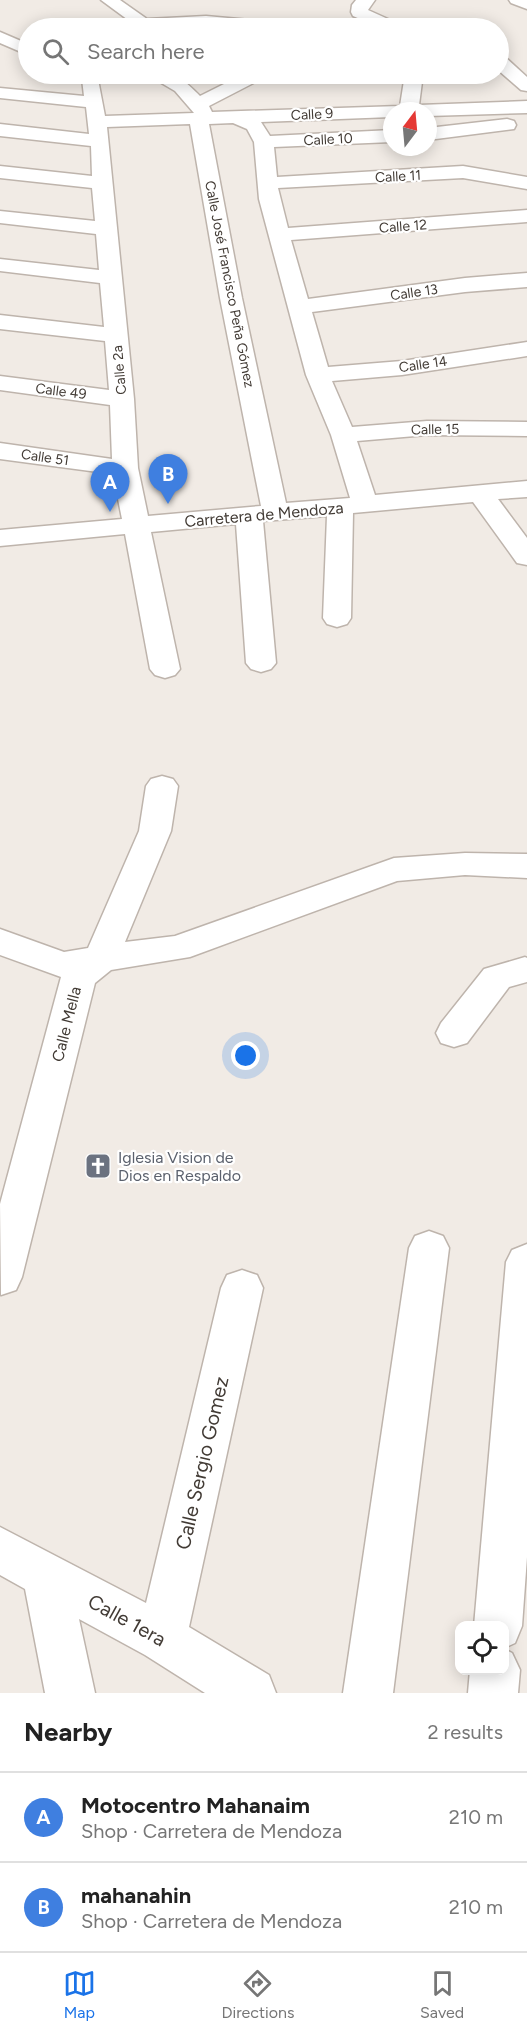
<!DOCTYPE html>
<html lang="en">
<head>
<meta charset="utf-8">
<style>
	body { margin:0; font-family:Figtree,sans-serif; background:#f2f2f2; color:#222 }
	.controls { position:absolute; right:18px; bottom:18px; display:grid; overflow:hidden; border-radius:12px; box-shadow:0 3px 15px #0003 }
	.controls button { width:54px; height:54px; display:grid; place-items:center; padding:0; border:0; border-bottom:2px solid #e0e0e0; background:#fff; color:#222; font:30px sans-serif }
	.compass { position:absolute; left:383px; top:102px; width:54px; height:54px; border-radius:50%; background:#fff; box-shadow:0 3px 15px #0003; rotate:16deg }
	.you { position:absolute; left:246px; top:1056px; width:21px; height:21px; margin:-15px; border:4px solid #fff; border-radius:50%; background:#1a73e8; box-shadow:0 0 0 9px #1a73e833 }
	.badge { display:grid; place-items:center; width:39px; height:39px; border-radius:50%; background:#1a73e8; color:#fff; font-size:20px; font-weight:700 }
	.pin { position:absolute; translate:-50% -50px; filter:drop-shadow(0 2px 3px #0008) }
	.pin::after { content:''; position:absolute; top:32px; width:21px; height:18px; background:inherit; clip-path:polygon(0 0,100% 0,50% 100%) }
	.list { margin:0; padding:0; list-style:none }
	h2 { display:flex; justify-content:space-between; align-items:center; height:78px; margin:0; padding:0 24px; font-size:26px }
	h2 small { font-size:20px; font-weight:400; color:#767676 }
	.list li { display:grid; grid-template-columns:39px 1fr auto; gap:18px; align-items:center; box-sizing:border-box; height:90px; padding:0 24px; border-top:2px solid #e0e0e0 }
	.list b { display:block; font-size:22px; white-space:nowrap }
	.list p { margin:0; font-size:20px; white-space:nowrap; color:#767676 }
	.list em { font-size:20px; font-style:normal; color:#767676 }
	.icon { flex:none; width:33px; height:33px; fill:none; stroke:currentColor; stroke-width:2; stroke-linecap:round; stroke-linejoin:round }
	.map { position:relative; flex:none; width:527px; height:1693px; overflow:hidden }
	.search { position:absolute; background:#fff; box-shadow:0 3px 15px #0003; left:18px; right:18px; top:18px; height:66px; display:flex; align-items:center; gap:15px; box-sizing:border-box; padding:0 21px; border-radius:33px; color:#767676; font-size:22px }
	.sheet { height:258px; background:#fff }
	nav { display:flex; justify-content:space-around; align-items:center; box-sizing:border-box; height:84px; border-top:2px solid #e0e0e0; background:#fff; font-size:16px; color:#767676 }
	nav a { display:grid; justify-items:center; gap:3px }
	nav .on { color:#1a73e8 }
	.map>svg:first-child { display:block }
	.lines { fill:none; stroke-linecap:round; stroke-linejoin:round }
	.minor-casing { stroke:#beb4ac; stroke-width:3 }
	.minor { fill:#fff; fill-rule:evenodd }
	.labels { text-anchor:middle; stroke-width:4.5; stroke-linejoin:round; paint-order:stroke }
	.far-street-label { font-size:14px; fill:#423b35; stroke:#fff }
	.street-label { font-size:16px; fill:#423b35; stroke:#fff }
	.worship-label { font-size:16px; fill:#5b616d; stroke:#fff; text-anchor:start }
	.near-street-label { font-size:20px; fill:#423b35; stroke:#fff }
</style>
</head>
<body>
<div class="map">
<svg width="527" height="1693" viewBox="0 0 527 1693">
	<rect width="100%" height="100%" fill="#f1ebe5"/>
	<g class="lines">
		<g class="minor-casing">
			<g id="minor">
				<polygon points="101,0 120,0 147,19 206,16 250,20 291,20 318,24 320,28 233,28 206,26 139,28"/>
				<polygon points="356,0 375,0 368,10 399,24 401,28 381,28 353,16 351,12 352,5"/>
				<polygon points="509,0 527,0 527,9 511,3"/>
				<polygon points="0,32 28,44 28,55 0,43"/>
				<polygon points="498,55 504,56 527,77 527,91 521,90 498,70"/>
				<path d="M74,74H97L105,116L194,113L175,91L158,81L155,74C178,74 184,80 200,96L244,74H266L263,78L209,106L212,112L400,106L405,74H423L419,105L527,101V113L428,116V111H392V117L261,122L270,136L392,130V142L274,147L277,177L463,166L527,177V189L463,178L278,188L288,228L527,210V222L291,240L308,299L465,278L527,273V287L465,292L312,312L328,367L402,361L527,342V356L402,375L332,381L352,427L427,421L527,422V436L427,435L357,441L375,495L527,481V497L498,499L527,538V565L517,563L473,502L353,513L351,618L347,624L337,627L327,624L323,618L327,516L263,521L276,663L271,669L261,672L251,669L246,663L236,524L151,532L180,669L175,675L165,678L155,675L150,669L125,534L0,546V530L122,519L113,474L0,459V443L112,459L110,405L0,390V376L109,390L105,341L0,329V315L104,327L100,283L0,271V259L99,270L96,234L0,223V211L95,221L92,188L0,178V166L92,176L91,146L0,136V124L89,134L86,107L0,98V88L84,96L82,79ZM233,123L247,129L254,142L259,199L306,375L331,435L350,498L286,503L242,298L209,124ZM190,124L220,298L261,506L148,516L138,468L134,399L107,127Z"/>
				<polygon points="507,119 514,121 516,125 514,129 428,140 428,128"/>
				<polygon points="162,776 173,779 178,786 171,831 125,942 175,936 394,858 465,853 527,854 527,878 465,875 397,881 190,957 111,970 95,983 22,1277 16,1290 1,1295 0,1204 61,977 0,955 0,929 64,952 88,948 139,831 146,786 151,779"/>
				<polygon points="525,957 527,958 527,982 509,987 467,1043 454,1047 441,1043 436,1033 441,1023 484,969"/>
				<polygon points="429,1231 443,1236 449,1248 393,1693 343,1693 409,1248 415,1236"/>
				<polygon points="527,1244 527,1557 522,1626 515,1643 504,1648 504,1626 474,1626 506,1262 512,1250"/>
				<polygon points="242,1270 257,1275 263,1288 189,1627 269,1675 276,1693 205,1693 145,1655 79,1619 95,1693 45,1693 25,1589 0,1575 0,1527 146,1603 221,1288 227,1275"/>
				<polygon points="504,1649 512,1653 520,1670 518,1693 468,1693 470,1670 504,1670"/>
			</g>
		</g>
		<use href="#minor" class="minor"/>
	</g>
	<defs>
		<g id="church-square" transform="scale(1.35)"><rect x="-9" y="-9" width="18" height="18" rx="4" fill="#6b7280" stroke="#fff"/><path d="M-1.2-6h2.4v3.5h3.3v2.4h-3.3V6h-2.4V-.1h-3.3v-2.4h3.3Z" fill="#fff"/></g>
	</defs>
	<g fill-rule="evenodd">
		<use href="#church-square" x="98" y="1166"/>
	</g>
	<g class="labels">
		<g class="far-street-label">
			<text transform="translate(312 114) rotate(-3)" y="5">Calle 9</text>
			<text transform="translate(328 139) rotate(-3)" y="5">Calle 10</text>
			<text transform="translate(398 176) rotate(-3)" y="5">Calle 11</text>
			<text transform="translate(403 226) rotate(-4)" y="5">Calle 12</text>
			<text transform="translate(230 284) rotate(79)" y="5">Calle José Francisco Peña Gómez</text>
			<text transform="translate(414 292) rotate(-8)" y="5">Calle 13</text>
			<text transform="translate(423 364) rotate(-8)" y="5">Calle 14</text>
			<text transform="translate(119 370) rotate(-95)" y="5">Calle 2a</text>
			<text transform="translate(61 391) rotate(7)" y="5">Calle 49</text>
			<text transform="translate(435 429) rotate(-1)" y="5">Calle 15</text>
			<text transform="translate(45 457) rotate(8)" y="5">Calle 51</text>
		</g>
		<g class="street-label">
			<text transform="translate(264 514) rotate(-5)" y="6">Carretera de Mendoza</text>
			<text transform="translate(66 1024) rotate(-76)" y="6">Calle Mella</text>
		</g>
		<g class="worship-label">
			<text x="118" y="1163">Iglesia Vision de<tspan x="118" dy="18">Dios en Respaldo</tspan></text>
		</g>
		<g class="near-street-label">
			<text transform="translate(202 1463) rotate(-77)" y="7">Calle Sergio Gomez</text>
			<text transform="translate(127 1620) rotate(29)" y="7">Calle 1era</text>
		</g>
	</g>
</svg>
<div class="controls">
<button><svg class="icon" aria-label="locate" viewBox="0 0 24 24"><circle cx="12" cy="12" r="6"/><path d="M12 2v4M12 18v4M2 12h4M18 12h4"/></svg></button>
</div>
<svg class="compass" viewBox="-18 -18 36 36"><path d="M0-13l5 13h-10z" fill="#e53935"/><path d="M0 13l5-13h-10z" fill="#767676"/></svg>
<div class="you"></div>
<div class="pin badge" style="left:110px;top:512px;background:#3f7fe0">A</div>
<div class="pin badge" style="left:168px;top:504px;background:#3f7fe0">B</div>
<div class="search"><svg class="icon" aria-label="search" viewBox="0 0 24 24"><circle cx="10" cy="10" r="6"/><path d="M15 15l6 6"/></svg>Search here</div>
</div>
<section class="sheet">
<h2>Nearby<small>2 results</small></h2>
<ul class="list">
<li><span class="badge" style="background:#3f7fe0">A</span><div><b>Motocentro Mahanaim</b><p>Shop · Carretera de Mendoza</p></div><em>210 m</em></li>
<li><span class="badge" style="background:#3f7fe0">B</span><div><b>mahanahin</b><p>Shop · Carretera de Mendoza</p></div><em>210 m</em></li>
</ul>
</section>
<nav>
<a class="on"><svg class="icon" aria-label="map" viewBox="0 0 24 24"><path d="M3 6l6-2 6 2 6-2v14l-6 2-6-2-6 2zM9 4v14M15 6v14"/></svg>Map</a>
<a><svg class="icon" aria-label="directions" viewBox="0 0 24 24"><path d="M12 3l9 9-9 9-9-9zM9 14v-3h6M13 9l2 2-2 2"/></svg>Directions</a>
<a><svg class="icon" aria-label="saved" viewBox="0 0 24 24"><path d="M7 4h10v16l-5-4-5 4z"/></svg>Saved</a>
</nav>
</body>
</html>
